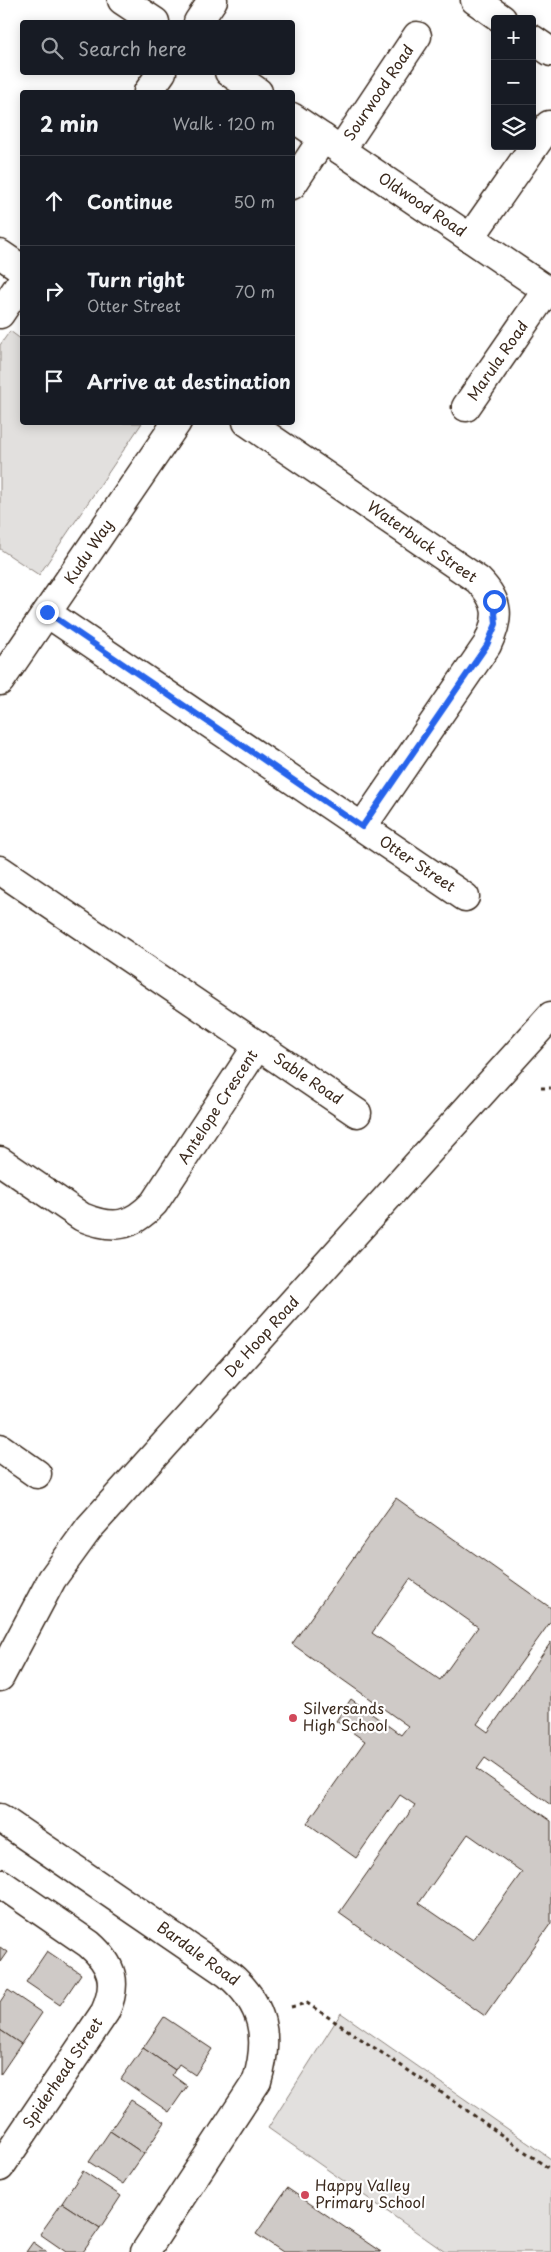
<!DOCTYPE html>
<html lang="en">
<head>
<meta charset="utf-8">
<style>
	body { margin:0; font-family:"Playpen Sans",sans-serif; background:#242831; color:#f1f3f6 }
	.controls { position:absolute; right:15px; top:15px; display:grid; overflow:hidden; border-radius:5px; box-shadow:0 2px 12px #0003 }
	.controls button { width:45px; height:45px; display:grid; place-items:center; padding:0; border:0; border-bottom:1px solid #363941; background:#171b24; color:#f1f3f6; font:25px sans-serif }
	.stop { position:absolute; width:15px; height:15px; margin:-11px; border:4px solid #2563eb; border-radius:50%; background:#fff }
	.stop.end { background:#2563eb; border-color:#fff; box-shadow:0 1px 5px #0008 }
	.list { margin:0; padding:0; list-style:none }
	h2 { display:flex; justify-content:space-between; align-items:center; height:65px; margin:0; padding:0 20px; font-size:21px }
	h2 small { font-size:16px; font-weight:400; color:#9ea1a6 }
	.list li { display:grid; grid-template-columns:32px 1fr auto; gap:15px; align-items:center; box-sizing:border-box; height:90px; padding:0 20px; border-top:1px solid #363941 }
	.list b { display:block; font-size:19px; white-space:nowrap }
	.list p { margin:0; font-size:16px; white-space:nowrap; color:#9ea1a6 }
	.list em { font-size:16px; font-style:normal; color:#9ea1a6 }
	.icon { flex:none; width:28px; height:28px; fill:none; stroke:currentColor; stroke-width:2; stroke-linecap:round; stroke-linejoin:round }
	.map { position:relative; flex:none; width:551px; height:2252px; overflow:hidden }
	.search { position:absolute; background:#171b24; box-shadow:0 2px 12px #0003; left:20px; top:20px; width:275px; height:55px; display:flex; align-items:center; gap:12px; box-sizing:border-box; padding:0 18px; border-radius:5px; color:#9ea1a6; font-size:19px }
	.panel { position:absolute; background:#171b24; box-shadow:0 2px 12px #0003; left:20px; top:90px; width:275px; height:335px; border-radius:5px }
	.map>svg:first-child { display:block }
	.green { fill:#e2e0de; stroke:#8e857e }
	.building { fill:#cfcac7; stroke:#3b2a1e; fill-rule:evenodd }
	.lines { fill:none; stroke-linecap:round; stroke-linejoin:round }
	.street-casing { stroke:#3b2a1e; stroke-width:31 }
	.path { stroke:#3b2a1e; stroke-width:3; stroke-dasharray:4 4; stroke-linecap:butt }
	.street { stroke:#fff; stroke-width:28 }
	.route { stroke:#2563eb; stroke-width:6 }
	.poi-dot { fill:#d1495b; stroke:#fff; stroke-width:2 }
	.labels { text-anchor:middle; stroke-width:4.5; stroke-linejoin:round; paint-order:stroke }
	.street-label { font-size:15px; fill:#3b2a1e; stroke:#fff }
	.poi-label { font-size:15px; fill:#3b2a1e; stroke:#fff; text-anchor:start }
</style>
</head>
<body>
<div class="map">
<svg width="551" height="2252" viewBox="0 0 551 2252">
	<rect width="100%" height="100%" fill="#fff"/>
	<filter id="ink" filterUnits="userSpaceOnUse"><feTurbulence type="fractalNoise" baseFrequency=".02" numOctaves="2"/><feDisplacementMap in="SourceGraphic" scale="10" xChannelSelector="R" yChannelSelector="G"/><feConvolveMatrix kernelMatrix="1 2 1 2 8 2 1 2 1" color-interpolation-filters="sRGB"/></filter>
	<g filter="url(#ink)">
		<g class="green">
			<polygon points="10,331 22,340 22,422 142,423 39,575 0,549 0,345"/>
			<polygon points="341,2013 551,2159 551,2252 445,2252 268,2128"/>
		</g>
		<g class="building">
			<path d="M396,1498L551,1608V1621L477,1724L488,1732L551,1642V1805L485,1758L477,1769L551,1821V1923L485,2016L339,1913L415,1805L400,1795L356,1858L307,1823L365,1741L336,1721L351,1699L401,1735L408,1726L292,1644ZM410,1579L478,1627L440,1680L372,1633ZM468,1834L522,1872L473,1940L419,1903Z"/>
			<polygon points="0,1947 7,1952 0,1962"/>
			<polygon points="47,1951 81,1974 60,2005 26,1982"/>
			<polygon points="8,1990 42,2013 21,2044 0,2030 0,2002"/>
			<polygon points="164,2017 212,2049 195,2075 179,2064 175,2070 143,2048"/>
			<polygon points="0,2030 21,2044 0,2075"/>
			<polygon points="143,2048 175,2070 172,2075 187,2086 169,2112 121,2079"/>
			<polygon points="131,2100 165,2122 144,2154 110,2131"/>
			<polygon points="110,2131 144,2154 123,2184 89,2162"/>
			<polygon points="83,2171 121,2196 100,2228 62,2203"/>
			<polygon points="287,2188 381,2252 283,2252 256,2234"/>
			<polygon points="62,2203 100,2228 83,2252 66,2252 40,2234"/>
			<polygon points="33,2242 47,2252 26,2252"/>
		</g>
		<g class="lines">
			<g class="street-casing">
				<g id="street">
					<polyline points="122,0 155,22"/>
					<polyline points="475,0 502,19"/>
					<polyline points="198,22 213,0"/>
					<polyline points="532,39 551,52"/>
					<polyline points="229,72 258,92"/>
					<polyline points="148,92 162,72"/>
					<polyline points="292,117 551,293"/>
					<polyline points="341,150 417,36"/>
					<polyline points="292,185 323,138"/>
					<polyline points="470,238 549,125"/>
					<polyline points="0,254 22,269"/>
					<polyline points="0,314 22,281"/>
					<polyline points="466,407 547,290"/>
					<path d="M247,422L478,580C500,602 500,618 487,645L362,827"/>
					<polyline points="47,613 465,897"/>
					<polyline points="0,681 177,422"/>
					<polyline points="0,870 357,1113"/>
					<path d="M0,1161L82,1217C114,1230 131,1227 154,1203L258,1045"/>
					<polyline points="0,1448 37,1474"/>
					<polyline points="0,1677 52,1579 89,1528 551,1016"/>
					<path d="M0,1818L228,1974C264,2004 270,2037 257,2081L145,2252"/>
					<path d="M0,1883L89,1944C113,1965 118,1983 105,2012L0,2167"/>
				</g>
			</g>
			<g class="path">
				<polyline points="541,1088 551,1088"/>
				<polyline points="291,2007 307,2003 445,2095 551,2170"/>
			</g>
			<use href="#street" class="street"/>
		</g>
	</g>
	<g class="lines" filter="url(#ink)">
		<polyline class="route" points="47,612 362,827 487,645 496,624 494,601"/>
	</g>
	<g class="poi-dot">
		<circle cx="293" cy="1718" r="5"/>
		<circle cx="305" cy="2195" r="5"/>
	</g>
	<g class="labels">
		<g class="street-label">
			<text transform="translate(379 93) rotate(-56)" y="5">Sourwood Road</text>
			<text transform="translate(422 205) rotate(34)" y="5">Oldwood Road</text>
			<text transform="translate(498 361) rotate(-55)" y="5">Marula Road</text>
			<text transform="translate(422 542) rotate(35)" y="5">Waterbuck Street</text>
			<text transform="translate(89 552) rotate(-56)" y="5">Kudu Way</text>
			<text transform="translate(417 864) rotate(34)" y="5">Otter Street</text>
			<text transform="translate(308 1079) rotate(34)" y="5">Sable Road</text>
			<text transform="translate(218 1107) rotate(-57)" y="5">Antelope Crescent</text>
			<text transform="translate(262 1337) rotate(-48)" y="5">De Hoop Road</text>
			<text transform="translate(198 1954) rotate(36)" y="5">Bardale Road</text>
			<text transform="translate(63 2073) rotate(-56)" y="5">Spiderhead Street</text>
		</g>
		<g class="poi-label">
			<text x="303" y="1714">Silversands<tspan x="303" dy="17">High School</tspan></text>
			<text x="315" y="2191">Happy Valley<tspan x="315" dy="17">Primary School</tspan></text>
		</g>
	</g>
</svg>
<div class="controls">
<button>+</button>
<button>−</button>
<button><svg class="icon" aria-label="layers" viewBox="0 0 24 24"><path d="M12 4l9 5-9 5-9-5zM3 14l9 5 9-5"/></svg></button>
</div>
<div class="stop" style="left:494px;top:601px"></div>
<div class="stop end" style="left:47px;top:612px"></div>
<div class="search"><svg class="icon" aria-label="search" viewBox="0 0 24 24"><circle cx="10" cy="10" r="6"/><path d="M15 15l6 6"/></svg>Search here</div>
<section class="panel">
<h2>2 min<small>Walk · 120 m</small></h2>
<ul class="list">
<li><svg class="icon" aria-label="ahead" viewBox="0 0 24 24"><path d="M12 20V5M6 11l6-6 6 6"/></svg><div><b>Continue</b></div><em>50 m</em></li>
<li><svg class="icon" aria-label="right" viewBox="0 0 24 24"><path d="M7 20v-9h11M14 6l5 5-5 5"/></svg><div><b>Turn right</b><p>Otter Street</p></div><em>70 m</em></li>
<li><svg class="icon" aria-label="arrive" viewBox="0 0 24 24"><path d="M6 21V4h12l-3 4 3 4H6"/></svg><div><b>Arrive at destination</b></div></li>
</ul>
</section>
</div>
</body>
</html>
